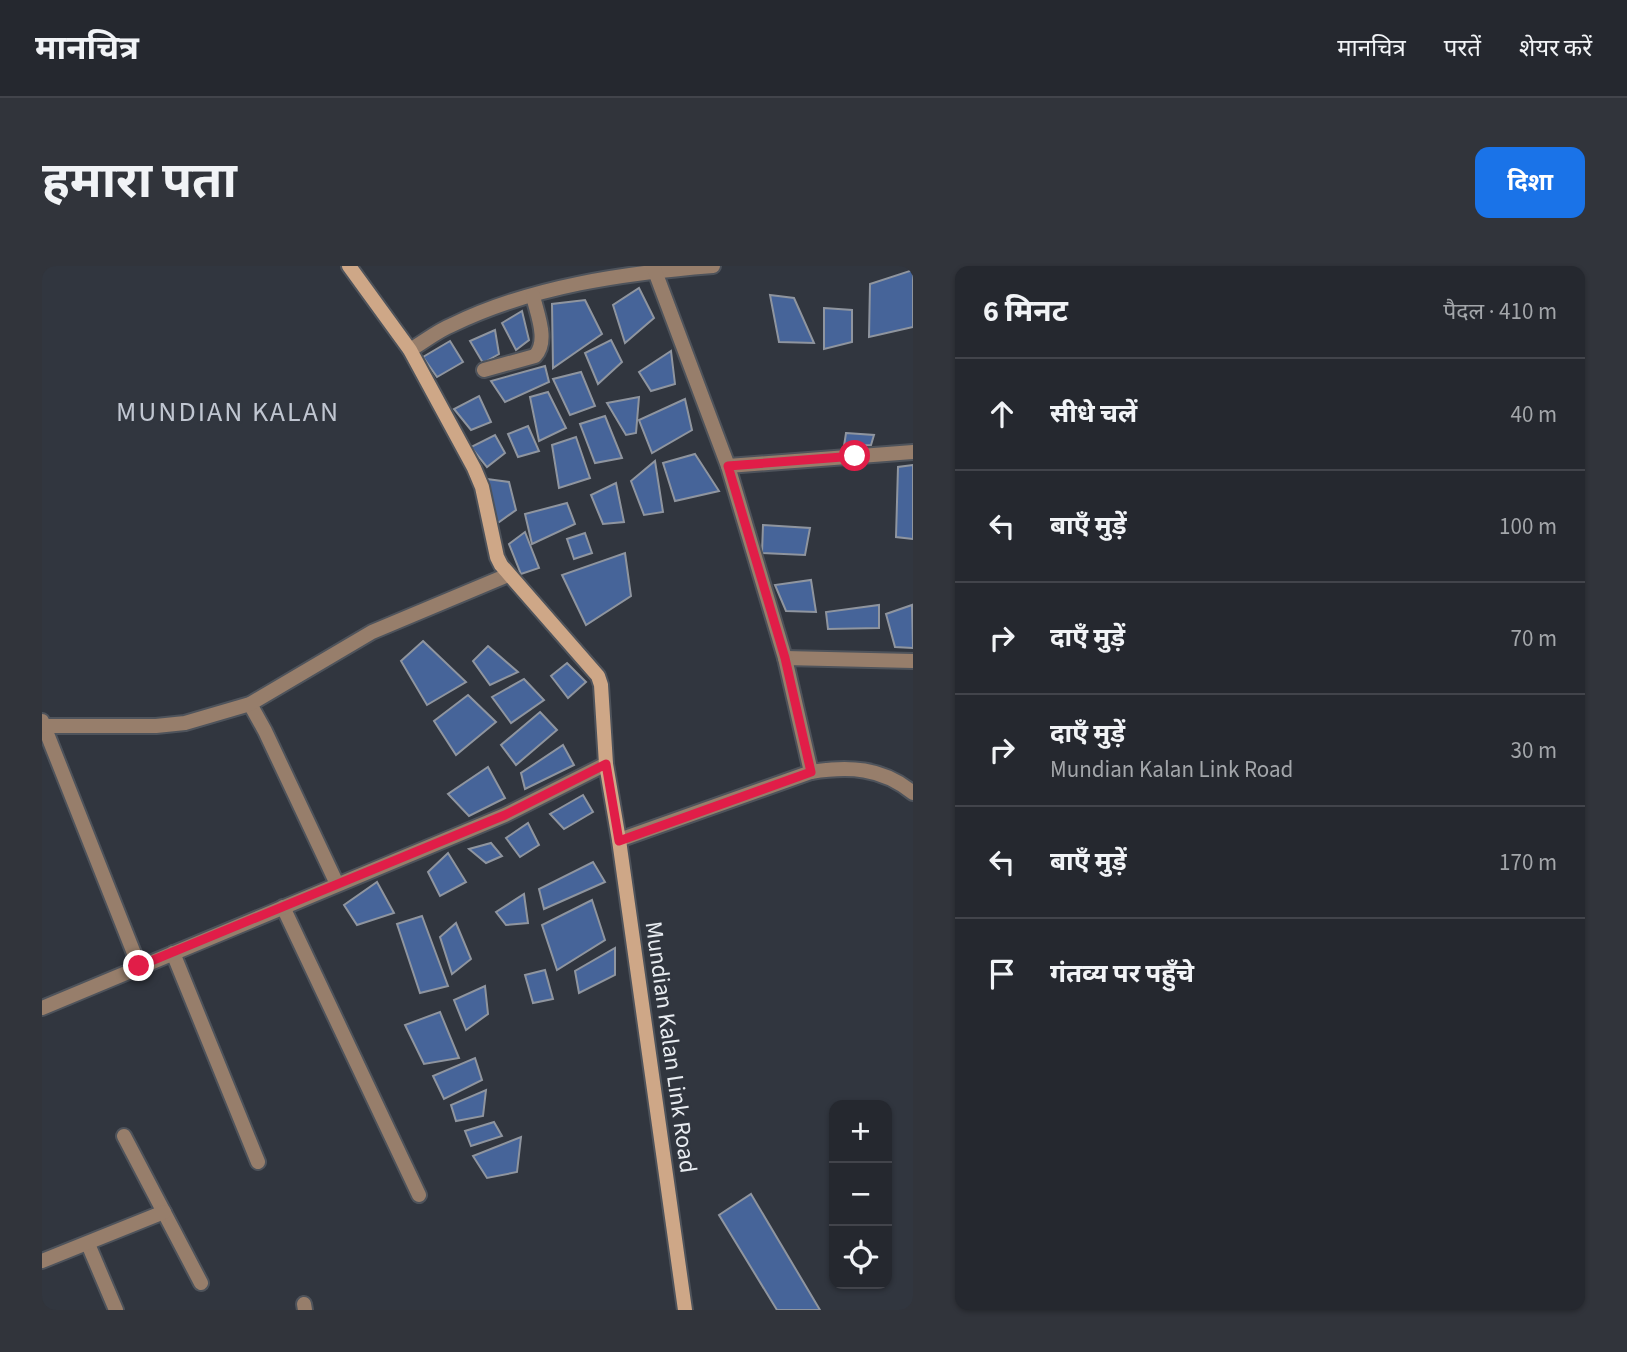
<!DOCTYPE html>
<html lang="hi">
<head>
<meta charset="utf-8">
<style>
	body { margin:0; font-family:"Source Sans 3","Noto Sans Devanagari",sans-serif; background:#31343b; color:#f1f3f6 }
	.controls { position:absolute; right:21px; bottom:21px; display:grid; overflow:hidden; border-radius:14px; box-shadow:0 2px 5px #0004 }
	.controls button { width:63px; height:63px; display:grid; place-items:center; padding:0; border:0; border-bottom:2px solid #42444b; background:#25282f; color:#f1f3f6; font:35px sans-serif }
	.stop { position:absolute; width:21px; height:21px; margin:-16px; border:5px solid #e11d48; border-radius:50%; background:#fff }
	.stop.end { background:#e11d48; border-color:#fff; box-shadow:0 2px 7px #0008 }
	.list { margin:0; padding:0; list-style:none }
	h2 { display:flex; justify-content:space-between; align-items:center; height:91px; margin:0; padding:0 28px; font-size:30px }
	h2 small { font-size:23px; font-weight:400; color:#a3a6aa }
	.list li { display:grid; grid-template-columns:46px 1fr auto; gap:21px; align-items:center; box-sizing:border-box; height:112px; padding:0 28px; border-top:2px solid #42444b }
	.list b { display:block; font-size:26px; white-space:nowrap }
	.list p { margin:0; font-size:23px; white-space:nowrap; color:#a3a6aa }
	.list em { font-size:23px; font-style:normal; color:#a3a6aa }
	.icon { flex:none; width:38px; height:38px; fill:none; stroke:currentColor; stroke-width:2; stroke-linecap:round; stroke-linejoin:round }
	.map { position:relative; flex:none; width:871px; height:1044px; overflow:hidden; border-radius:14px }
	header { display:flex; align-items:center; gap:42px; box-sizing:border-box; height:98px; padding:0 35px; background:#25282f; border-bottom:2px solid #42444b }
	header strong { font-size:33px }
	nav { display:flex; gap:38px; margin-inline-start:auto; font-size:24px }
	.intro { display:flex; align-items:center; justify-content:space-between; box-sizing:border-box; height:168px; padding:0 42px }
	h1 { margin:0; font-size:49px }
	.button { padding:18px 32px; border-radius:14px; background:#1a73e8; color:#fff; font-size:24px; font-weight:700 }
	main { display:flex; gap:42px; padding:0 42px }
	aside { flex:1; background:#25282f; border-radius:14px; box-shadow:0 2px 5px #0004 }
	.map>svg:first-child { display:block }
	.building { fill:#466499; stroke:#8f959f; stroke-width:2 }
	.lines { fill:none; stroke-linecap:round; stroke-linejoin:round }
	.street-casing { stroke:#4e535b; stroke-width:18 }
	.secondary-casing { stroke:#4e535b; stroke-width:18 }
	.street { stroke:#977e6b; stroke-width:14 }
	.secondary { stroke:#cea787; stroke-width:14 }
	.route { stroke:#e11d48; stroke-width:9 }
	.labels { text-anchor:middle; stroke-width:5; stroke-linejoin:round; paint-order:stroke }
	.street-label { font-size:24px; fill:#e8ecf1; stroke:#31363f }
	.quarter-label { font-size:28px; letter-spacing:2px; fill:#c0c6d1; stroke:#31363f }
</style>
</head>
<body>
<header>
<strong>मानचित्र</strong>
<nav><a>मानचित्र</a><a>परतें</a><a>शेयर करें</a></nav>
</header>
<div class="intro"><h1>हमारा पता</h1><a class="button">दिशा</a></div>
<main>
<div class="map">
<svg width="871" height="1044" viewBox="0 0 871 1044">
	<rect width="100%" height="100%" fill="#31363f"/>
	<g class="building">
		<polygon points="871,4 871,61 827,71 828,18"/>
		<polygon points="597,22 612,52 583,77 571,39"/>
		<polygon points="728,29 752,32 772,77 737,76"/>
		<polygon points="543,34 560,68 511,102 510,38"/>
		<polygon points="782,42 810,44 810,76 782,83"/>
		<polygon points="480,45 487,74 474,84 460,57"/>
		<polygon points="453,64 457,88 441,97 428,75"/>
		<polygon points="569,74 580,96 556,118 543,87"/>
		<polygon points="408,75 421,96 395,111 381,91"/>
		<polygon points="629,85 633,118 609,125 597,106"/>
		<polygon points="503,100 507,116 463,136 449,115"/>
		<polygon points="539,106 553,140 528,149 511,113"/>
		<polygon points="506,126 524,162 497,175 488,131"/>
		<polygon points="437,130 449,156 429,164 412,143"/>
		<polygon points="597,131 594,167 584,169 565,137"/>
		<polygon points="643,133 650,164 610,187 597,154"/>
		<polygon points="563,150 580,192 553,197 538,158"/>
		<polygon points="486,160 497,185 476,191 466,168"/>
		<polygon points="804,167 832,169 829,179 802,180"/>
		<polygon points="453,169 463,187 445,201 429,181"/>
		<polygon points="534,171 548,212 517,222 510,179"/>
		<polygon points="653,188 677,225 633,235 621,197"/>
		<polygon points="613,195 621,246 602,249 589,215"/>
		<polygon points="871,199 871,273 854,271 856,201"/>
		<polygon points="445,213 467,216 474,244 453,259"/>
		<polygon points="574,217 582,256 561,258 549,229"/>
		<polygon points="525,237 533,258 490,278 483,248"/>
		<polygon points="721,259 768,262 763,289 720,287"/>
		<polygon points="483,266 497,302 479,308 467,278"/>
		<polygon points="543,267 550,287 532,293 525,273"/>
		<polygon points="583,287 589,330 544,359 520,309"/>
		<polygon points="769,314 774,346 744,345 733,319"/>
		<polygon points="837,339 837,362 786,363 784,346"/>
		<polygon points="870,339 871,382 853,381 844,348"/>
		<polygon points="381,375 424,416 385,439 359,395"/>
		<polygon points="446,380 476,406 448,419 431,395"/>
		<polygon points="525,397 544,416 526,432 509,410"/>
		<polygon points="482,413 502,434 469,457 450,431"/>
		<polygon points="426,429 454,456 414,489 392,455"/>
		<polygon points="498,446 515,464 474,499 459,479"/>
		<polygon points="521,479 532,499 483,523 479,507"/>
		<polygon points="446,501 463,532 427,550 406,528"/>
		<polygon points="541,529 551,546 522,563 508,548"/>
		<polygon points="486,557 497,579 478,591 464,572"/>
		<polygon points="449,577 460,590 444,597 427,583"/>
		<polygon points="406,587 424,616 398,630 386,606"/>
		<polygon points="551,596 563,616 502,643 497,623"/>
		<polygon points="335,616 352,647 315,659 302,639"/>
		<polygon points="482,628 486,657 464,659 454,646"/>
		<polygon points="550,634 563,674 515,704 500,659"/>
		<polygon points="380,650 406,720 378,727 355,658"/>
		<polygon points="414,657 429,693 410,708 398,671"/>
		<polygon points="573,682 573,709 537,727 533,705"/>
		<polygon points="503,704 511,733 491,737 483,709"/>
		<polygon points="443,720 446,748 424,764 412,734"/>
		<polygon points="398,746 417,792 382,798 363,759"/>
		<polygon points="433,792 440,814 402,833 391,810"/>
		<polygon points="444,824 441,850 414,855 409,839"/>
		<polygon points="452,856 460,870 429,880 423,865"/>
		<polygon points="479,871 475,906 445,912 431,890"/>
		<polygon points="709,928 778,1044 735,1044 677,949"/>
	</g>
	<g class="lines">
		<g class="street-casing">
			<g id="street">
				<path d="M368,84C382,76 395,65 410,59C490,20 583,7 671,0"/>
				<path d="M442,104L493,90C507,75 495,48 491,30"/>
				<polyline points="686,200 871,186"/>
				<polyline points="743,392 871,395"/>
				<polyline points="208,438 223,465 295,618"/>
				<polyline points="0,455 97,700"/>
				<polyline points="4,460 114,460 143,457 208,438 330,366 466,309"/>
				<path d="M769,506C806,500 840,501 871,527"/>
				<polyline points="577,574 769,506 743,392 686,200 611,0"/>
				<polyline points="241,641 377,929"/>
				<polyline points="131,687 216,896"/>
				<polyline points="0,742 463,549 564,498"/>
				<polyline points="82,870 159,1017"/>
				<polyline points="46,978 74,1044"/>
				<polyline points="0,995 122,946"/>
				<polyline points="262,1038 263,1044"/>
			</g>
		</g>
		<g class="secondary-casing">
			<polyline id="secondary" points="307,0 368,84 432,202 440,221 455,291 459,299 556,410 559,419 564,498 577,574 643,1044"/>
		</g>
		<use href="#street" class="street"/>
		<use href="#secondary" class="secondary"/>
	</g>
	<g class="lines">
		<polyline class="route" points="97,700 463,549 564,498 577,575 769,506 743,392 686,200 813,190"/>
	</g>
	<g class="labels">
		<g class="street-label">
			<text transform="translate(629 781) rotate(82)" y="8">Mundian Kalan Link Road</text>
		</g>
		<g class="quarter-label">
			<text x="186" y="155">MUNDIAN KALAN</text>
		</g>
	</g>
</svg>
<div class="controls">
<button>+</button>
<button>−</button>
<button><svg class="icon" aria-label="locate" viewBox="0 0 24 24"><circle cx="12" cy="12" r="6"/><path d="M12 2v4M12 18v4M2 12h4M18 12h4"/></svg></button>
</div>
<div class="stop" style="left:813px;top:190px"></div>
<div class="stop end" style="left:97px;top:700px"></div>
</div>
<aside>
<h2>6 मिनट<small>पैदल · 410 m</small></h2>
<ul class="list">
<li><svg class="icon" aria-label="ahead" viewBox="0 0 24 24"><path d="M12 20V5M6 11l6-6 6 6"/></svg><div><b>सीधे चलें</b></div><em>40 m</em></li>
<li><svg class="icon" aria-label="left" viewBox="0 0 24 24"><path d="M17 20v-9H6M10 6l-5 5 5 5"/></svg><div><b>बाएँ मुड़ें</b></div><em>100 m</em></li>
<li><svg class="icon" aria-label="right" viewBox="0 0 24 24"><path d="M7 20v-9h11M14 6l5 5-5 5"/></svg><div><b>दाएँ मुड़ें</b></div><em>70 m</em></li>
<li><svg class="icon" aria-label="right" viewBox="0 0 24 24"><path d="M7 20v-9h11M14 6l5 5-5 5"/></svg><div><b>दाएँ मुड़ें</b><p>Mundian Kalan Link Road</p></div><em>30 m</em></li>
<li><svg class="icon" aria-label="left" viewBox="0 0 24 24"><path d="M17 20v-9H6M10 6l-5 5 5 5"/></svg><div><b>बाएँ मुड़ें</b></div><em>170 m</em></li>
<li><svg class="icon" aria-label="arrive" viewBox="0 0 24 24"><path d="M6 21V4h12l-3 4 3 4H6"/></svg><div><b>गंतव्य पर पहुँचे</b></div></li>
</ul>
</aside>
</main>
</body>
</html>
